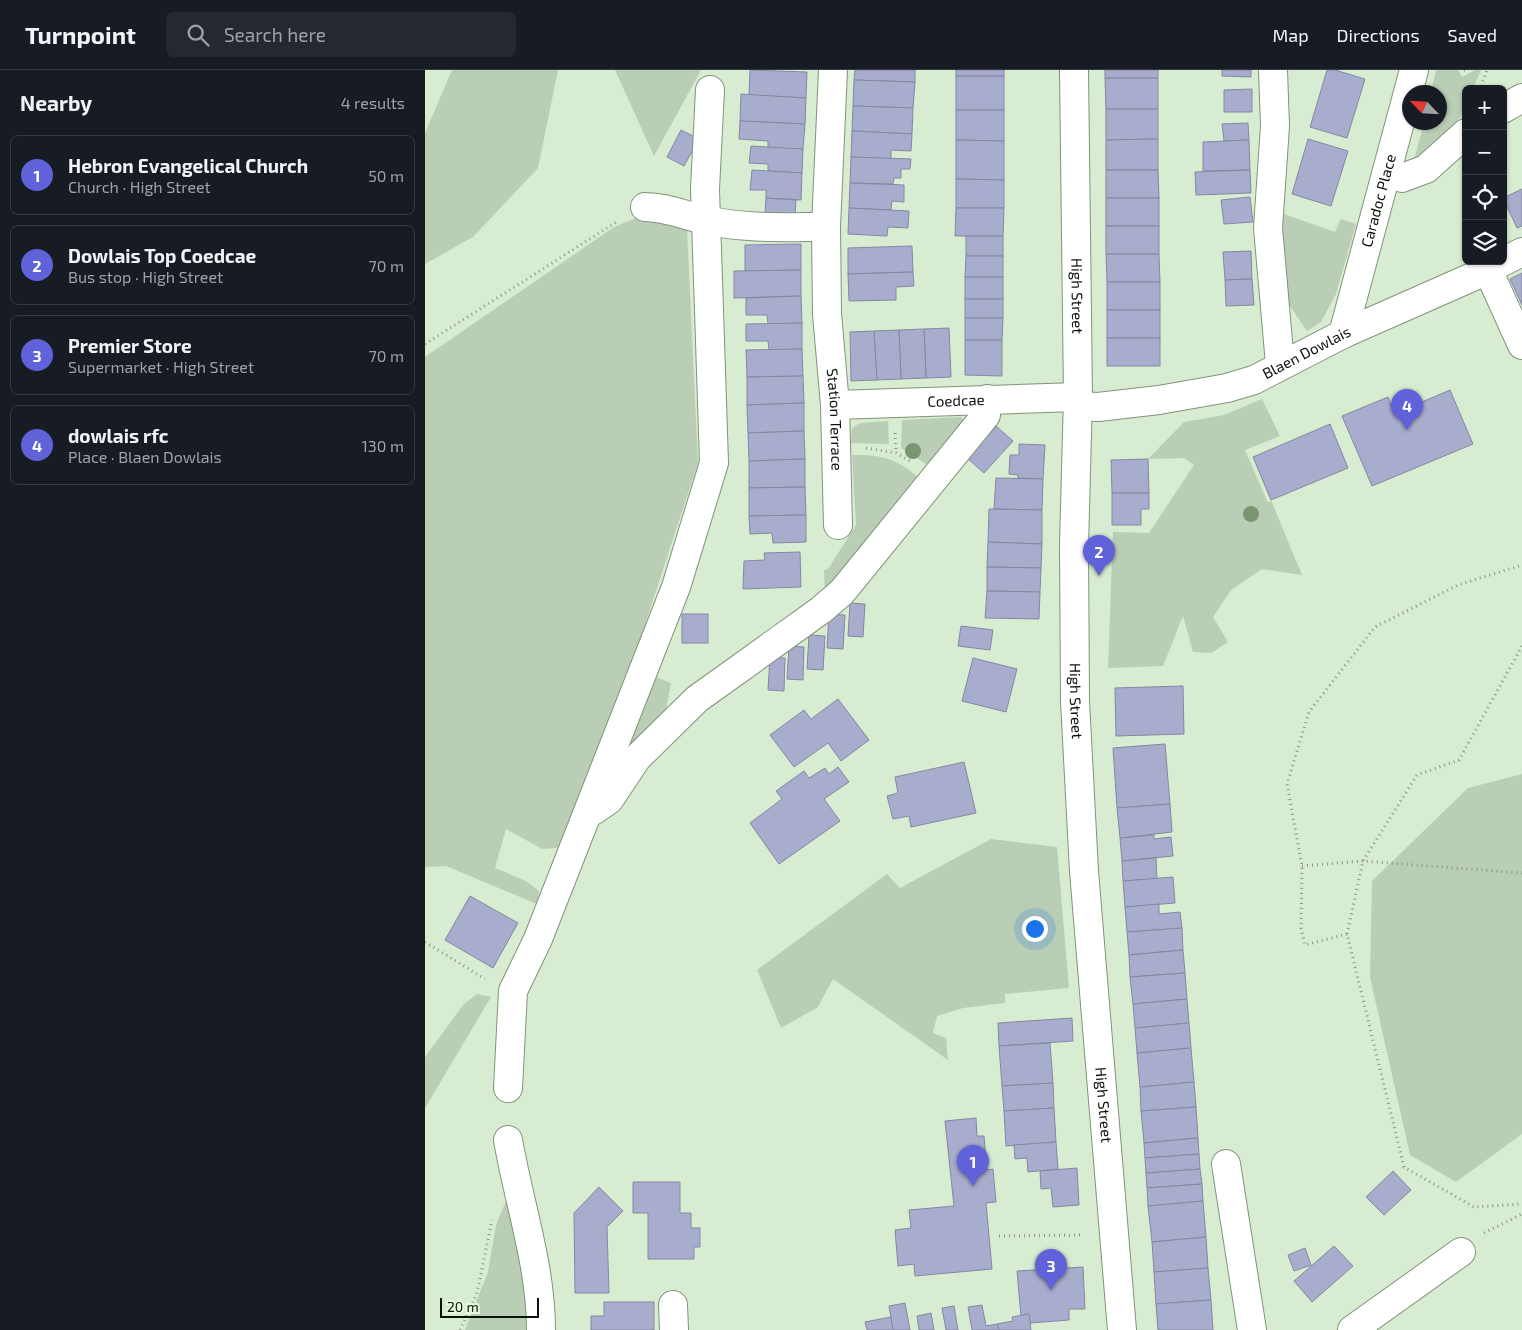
<!DOCTYPE html>
<html lang="en">
<head>
<meta charset="utf-8">
<style>
	body { margin:0; font-family:"Exo 2",sans-serif; background:#242831; color:#f1f3f6 }
	.controls { position:absolute; right:15px; top:15px; display:grid; overflow:hidden; border-radius:8px; box-shadow:0 1px 4px #0004 }
	.controls button { width:45px; height:45px; display:grid; place-items:center; padding:0; border:0; border-bottom:1px solid #363941; background:#171b24; color:#f1f3f6; font:25px sans-serif }
	.compass { position:absolute; left:977px; top:15px; width:45px; height:45px; border-radius:50%; background:#171b24; box-shadow:0 1px 4px #0004; rotate:295deg }
	.scale { position:absolute; left:15px; bottom:12px; width:99px; box-sizing:border-box; padding-left:5px; border:2px solid #0b1209; border-top:0; font-size:14px; line-height:18px; white-space:nowrap; color:#0b1209; -webkit-text-stroke:4px #e4f9de; paint-order:stroke }
	.you { position:absolute; left:609px; top:858px; width:18px; height:18px; margin:-12px; border:4px solid #fff; border-radius:50%; background:#1a73e8; box-shadow:0 0 0 8px #1a73e833 }
	.badge { display:grid; place-items:center; width:32px; height:32px; border-radius:50%; background:#6062da; color:#fff; font-size:16px; font-weight:700 }
	.pin { position:absolute; translate:-50% -41px; filter:drop-shadow(0 1px 2px #0008) }
	.pin::after { content:''; position:absolute; top:26px; width:18px; height:15px; background:inherit; clip-path:polygon(0 0,100% 0,50% 100%) }
	.list { margin:0; padding:0; list-style:none }
	h2 { display:flex; justify-content:space-between; align-items:center; height:65px; margin:0; padding:0 20px; font-size:21px }
	h2 small { font-size:16px; font-weight:400; color:#9ea1a6 }
	.list li { display:grid; grid-template-columns:32px 1fr auto; gap:15px; align-items:center; box-sizing:border-box; height:80px; margin:0 10px 10px; padding:0 10px; border:1px solid #363941; border-radius:8px }
	.list b { display:block; font-size:19px; white-space:nowrap }
	.list p { margin:0; font-size:16px; white-space:nowrap; color:#9ea1a6 }
	.list em { font-size:16px; font-style:normal; color:#9ea1a6 }
	.icon { flex:none; width:28px; height:28px; fill:none; stroke:currentColor; stroke-width:2; stroke-linecap:round; stroke-linejoin:round }
	.map { position:relative; flex:none; width:1097px; height:1260px; overflow:hidden }
	header { display:flex; align-items:center; gap:30px; box-sizing:border-box; height:70px; padding:0 25px; background:#171b24; border-bottom:1px solid #363941 }
	header strong { font-size:24px }
	nav { display:flex; gap:28px; margin-inline-start:auto; font-size:18px }
	.search { width:350px; height:45px; background:#242831; display:flex; align-items:center; gap:12px; box-sizing:border-box; padding:0 18px; border-radius:8px; color:#9ea1a6; font-size:19px }
	main { display:flex }
	aside { flex:1; background:#171b24 }
	.map>svg:first-child { display:block }
	.green { fill:#baceb5 }
	.building { fill:#a8adcd; stroke:#8388a3 }
	.lines { fill:none; stroke-linecap:round; stroke-linejoin:round }
	.minor-casing { stroke:#81947b; stroke-width:30 }
	.path { stroke:#889783; stroke-width:3; stroke-dasharray:1 4; stroke-linecap:butt }
	.minor { stroke:#fff; stroke-width:28 }
	.tree { fill:#7a9572 }
	.labels { text-anchor:middle; stroke-width:4; stroke-linejoin:round; paint-order:stroke }
	.street-label { font-size:15px; fill:#0b1209; stroke:#e4f9de }
</style>
</head>
<body>
<header>
<strong>Turnpoint</strong>
<div class="search"><svg class="icon" aria-label="search" viewBox="0 0 24 24"><circle cx="10" cy="10" r="6"/><path d="M15 15l6 6"/></svg>Search here</div>
<nav><a>Map</a><a>Directions</a><a>Saved</a></nav>
</header>
<main>
<aside>
<h2>Nearby<small>4 results</small></h2>
<ul class="list">
<li><span class="badge">1</span><div><b>Hebron Evangelical Church</b><p>Church · High Street</p></div><em>50 m</em></li>
<li><span class="badge">2</span><div><b>Dowlais Top Coedcae</b><p>Bus stop · High Street</p></div><em>70 m</em></li>
<li><span class="badge">3</span><div><b>Premier Store</b><p>Supermarket · High Street</p></div><em>70 m</em></li>
<li><span class="badge">4</span><div><b>dowlais rfc</b><p>Place · Blaen Dowlais</p></div><em>130 m</em></li>
</ul>
</aside>
<div class="map">
<svg width="1097" height="1260" viewBox="0 0 1097 1260">
	<rect width="100%" height="100%" fill="#d7ecd1"/>
	<g class="green">
		<polygon points="27,0 133,0 113,98 48,167 0,194 0,63"/>
		<polygon points="190,0 276,0 229,86"/>
		<polygon points="1011,0 1033,0 1037,7 1050,0 1056,0 1048,19 1041,19 1041,35 1035,47 1011,78 989,90 999,53 1014,52 1014,22 1006,22"/>
		<polygon points="856,143 910,162 916,149 931,154 911,224 896,252 882,261 865,236 857,210"/>
		<polygon points="218,145 262,158 273,393 214,573 139,770 132,778 117,779 81,759 70,798 101,811 114,821 112,834 21,796 0,797 0,287 189,157"/>
		<polygon points="837,329 855,366 820,380 843,433 846,430 877,505 837,499 806,520 788,547 803,572 786,583 768,582 758,546 738,596 683,598 688,462 724,463 769,395 759,388 723,389 759,352 799,345"/>
		<polygon points="536,347 539,350 540,355 506,397 476,378 477,350"/>
		<polygon points="463,351 464,374 426,373 427,358 435,353"/>
		<path d="M427,385C459,384 471,389 496,409L400,526L399,500L403,499L431,455Z"/>
		<polygon points="228,606 246,613 241,640 182,716"/>
		<polygon points="1097,704 1097,1064 1031,1112 985,1085 945,907 947,811 1043,718"/>
		<polygon points="566,769 632,777 644,918 580,924 580,933 538,938 512,946 508,963 521,968 523,990 408,909 393,937 356,958 332,900 462,804 475,818"/>
		<polygon points="52,924 66,927 0,1038 0,987 39,934"/>
		<polygon points="83,1126 109,1260 40,1260 63,1202 71,1155"/>
	</g>
	<g class="building">
		<polygon points="325,0 382,2 381,28 324,25"/>
		<polygon points="430,0 490,0 490,12 429,10"/>
		<rect x="531" y="0" width="48" height="6"/>
		<rect x="680" y="0" width="53" height="8"/>
		<polygon points="797,0 826,0 826,7 797,6"/>
		<polygon points="902,0 910,0 940,9 922,68 885,57"/>
		<rect x="531" y="6" width="48" height="34"/>
		<polygon points="680,8 733,8 733,39 681,39"/>
		<polygon points="429,10 490,12 488,38 428,36"/>
		<polygon points="827,19 827,42 799,42 799,20"/>
		<polygon points="316,24 381,28 380,54 315,51"/>
		<polygon points="428,36 488,38 487,64 427,61"/>
		<polygon points="681,39 733,39 733,69 681,70"/>
		<polygon points="531,40 579,40 579,71 531,70"/>
		<polygon points="315,51 380,54 378,79 343,78 343,71 314,69"/>
		<polygon points="823,53 824,70 799,71 797,54"/>
		<polygon points="256,60 274,69 259,96 242,87"/>
		<polygon points="427,61 487,64 486,81 466,80 466,89 426,87"/>
		<polygon points="733,69 733,100 681,100 681,70"/>
		<polygon points="883,69 923,81 906,136 867,124"/>
		<polygon points="531,70 579,71 579,110 531,109"/>
		<polygon points="824,70 825,100 778,101 778,72"/>
		<polygon points="326,76 378,79 377,103 343,101 343,94 324,93"/>
		<polygon points="426,87 486,89 485,99 476,99 476,108 469,108 468,114 425,113"/>
		<polygon points="327,100 377,103 376,130 341,128 341,120 325,120"/>
		<polygon points="681,100 733,100 734,128 681,128"/>
		<polygon points="825,100 826,123 771,125 770,102"/>
		<polygon points="531,109 579,110 579,138 531,138"/>
		<polygon points="425,113 479,115 479,132 467,131 466,140 424,138"/>
		<polygon points="1097,119 1097,156 1092,158 1078,128"/>
		<polygon points="825,127 828,152 799,154 796,130"/>
		<polygon points="341,128 371,130 370,145 340,144"/>
		<rect x="681" y="128" width="53" height="28"/>
		<polygon points="424,138 484,141 483,158 463,157 462,166 423,164"/>
		<polygon points="531,138 579,138 578,166 530,166"/>
		<rect x="681" y="156" width="53" height="28"/>
		<rect x="541" y="166" width="37" height="20"/>
		<polygon points="376,174 376,200 320,201 320,175"/>
		<polygon points="487,176 488,202 423,204 423,178"/>
		<polygon points="826,181 827,209 800,210 798,182"/>
		<polygon points="681,184 734,184 735,212 682,212"/>
		<polygon points="541,186 578,186 578,207 540,207"/>
		<polygon points="376,200 376,226 309,228 309,201"/>
		<polygon points="488,202 489,216 471,217 471,230 424,231 423,204"/>
		<polygon points="1097,203 1097,235 1085,209"/>
		<rect x="540" y="207" width="38" height="22"/>
		<polygon points="827,209 829,235 801,236 800,210"/>
		<rect x="682" y="212" width="53" height="28"/>
		<polygon points="376,226 377,253 343,254 342,245 321,245 321,228"/>
		<rect x="540" y="229" width="38" height="19"/>
		<rect x="682" y="240" width="53" height="28"/>
		<polygon points="540,248 578,248 577,270 540,270"/>
		<polygon points="377,253 377,279 344,280 343,271 321,271 321,254"/>
		<polygon points="524,258 526,307 501,308 499,259"/>
		<polygon points="499,259 501,308 476,309 474,260"/>
		<polygon points="474,260 476,309 452,310 449,261"/>
		<polygon points="449,261 452,310 426,311 425,262"/>
		<rect x="682" y="268" width="53" height="28"/>
		<polygon points="540,270 577,270 577,306 540,305"/>
		<polygon points="377,279 378,306 322,307 321,280"/>
		<polygon points="378,306 379,333 322,335 322,307"/>
		<polygon points="1025,320 1048,374 947,416 917,346 963,327 969,344"/>
		<polygon points="379,333 379,361 323,363 322,335"/>
		<polygon points="905,354 923,398 846,430 828,387"/>
		<polygon points="571,356 588,371 559,403 542,388"/>
		<polygon points="379,361 380,389 324,391 323,363"/>
		<polygon points="594,374 620,375 618,409 593,408 593,405 584,404 585,385 594,385"/>
		<polygon points="380,389 380,417 324,418 324,391"/>
		<polygon points="723,389 724,423 687,423 686,390"/>
		<polygon points="571,408 618,409 617,440 569,439"/>
		<polygon points="380,417 381,445 324,446 324,418"/>
		<polygon points="687,423 724,423 724,439 716,439 716,455 687,455"/>
		<polygon points="564,439 617,440 617,474 563,472"/>
		<polygon points="381,445 381,472 348,473 347,463 325,464 324,446"/>
		<polygon points="563,472 617,474 616,498 562,497"/>
		<polygon points="375,482 376,517 318,519 319,491 340,490 339,483"/>
		<polygon points="562,497 616,498 615,522 562,521"/>
		<polygon points="562,521 615,522 614,549 560,548"/>
		<polygon points="425,533 440,534 438,567 423,566"/>
		<rect x="257" y="544" width="26" height="29"/>
		<polygon points="404,544 420,545 418,579 402,578"/>
		<polygon points="536,556 568,560 565,580 533,576"/>
		<polygon points="384,565 400,566 398,600 382,599"/>
		<polygon points="364,576 379,577 378,610 362,609"/>
		<polygon points="345,587 360,588 359,621 343,620"/>
		<polygon points="548,588 592,599 581,642 537,631"/>
		<polygon points="758,616 759,664 691,666 690,618"/>
		<polygon points="413,629 444,670 416,691 403,673 369,697 345,665 379,640 386,649"/>
		<polygon points="740,674 745,734 692,738 688,678"/>
		<polygon points="539,692 551,743 486,757 484,746 468,749 462,726 473,723 470,707"/>
		<polygon points="413,697 424,712 399,729 415,751 354,794 325,753 357,729 351,721 379,701 384,708 400,698 404,704"/>
		<polygon points="745,734 747,762 695,768 692,738"/>
		<polygon points="729,765 729,769 746,767 748,786 697,791 695,768"/>
		<polygon points="731,788 732,809 698,811 697,791"/>
		<polygon points="748,807 750,833 700,837 698,811"/>
		<polygon points="45,826 93,853 68,898 20,870"/>
		<polygon points="734,834 734,844 755,842 757,858 702,862 700,837"/>
		<polygon points="757,858 758,880 704,885 702,862"/>
		<polygon points="758,880 760,903 705,907 704,885"/>
		<polygon points="760,903 762,929 708,934 705,907"/>
		<polygon points="762,929 764,953 710,958 708,934"/>
		<polygon points="647,948 648,971 574,976 573,953"/>
		<polygon points="764,953 766,978 712,983 710,958"/>
		<polygon points="625,973 628,1013 577,1016 574,976"/>
		<polygon points="766,978 769,1012 715,1017 712,983"/>
		<polygon points="769,1012 771,1037 716,1041 715,1017"/>
		<polygon points="628,1013 629,1038 579,1041 577,1016"/>
		<polygon points="771,1037 773,1068 719,1073 716,1041"/>
		<polygon points="629,1038 631,1072 581,1076 579,1041"/>
		<polygon points="551,1048 552,1066 559,1066 562,1100 568,1099 571,1132 561,1133 567,1199 490,1206 489,1194 473,1196 470,1160 486,1158 484,1140 529,1136 520,1051"/>
		<polygon points="773,1068 774,1084 720,1088 719,1073"/>
		<polygon points="631,1072 633,1099 603,1102 602,1088 590,1089 589,1075"/>
		<polygon points="774,1084 775,1099 721,1103 720,1088"/>
		<polygon points="652,1098 654,1135 628,1137 626,1118 616,1119 615,1101"/>
		<polygon points="775,1099 777,1114 722,1118 721,1103"/>
		<polygon points="968,1101 986,1120 959,1145 941,1127"/>
		<polygon points="208,1112 255,1112 255,1143 266,1143 266,1158 275,1158 275,1177 269,1177 269,1189 223,1189 223,1143 208,1143"/>
		<polygon points="777,1114 778,1131 723,1136 722,1118"/>
		<polygon points="174,1117 198,1141 182,1157 184,1223 150,1223 149,1143"/>
		<polygon points="778,1131 781,1167 727,1172 723,1136"/>
		<polygon points="781,1167 783,1198 729,1202 727,1172"/>
		<polygon points="909,1176 928,1196 887,1232 869,1211"/>
		<polygon points="880,1178 886,1195 869,1201 863,1185"/>
		<polygon points="658,1197 660,1239 644,1239 644,1250 605,1253 604,1244 596,1246 592,1201"/>
		<polygon points="783,1198 786,1230 731,1234 729,1202"/>
		<polygon points="786,1230 788,1260 733,1260 731,1234"/>
		<polygon points="179,1232 229,1232 229,1260 166,1260 166,1246 179,1246"/>
		<polygon points="480,1233 485,1260 468,1260 464,1236"/>
		<polygon points="557,1235 561,1256 572,1254 574,1260 547,1260 543,1237"/>
		<polygon points="529,1236 533,1260 521,1260 517,1238"/>
		<polygon points="506,1243 509,1260 494,1260 492,1246"/>
		<polygon points="604,1244 606,1260 574,1260 572,1254 588,1251 587,1247"/>
		<polygon points="466,1247 468,1260 442,1260 440,1252"/>
	</g>
	<g class="lines">
		<g class="minor-casing">
			<g id="minor">
				<path id="s1" d="M408,0L401,157L402,244L410,335L413,455"/>
				<path id="s2" d="M649,0L653,327L649,476L650,631L659,801L697,1260"/>
				<polyline points="848,0 850,56 843,158 855,294"/>
				<polyline points="1078,39 1097,28"/>
				<polyline points="961,104 977,108 1001,99 1041,63"/>
				<path d="M220,137C242,137 260,146 281,150C320,159 361,157 401,157"/>
				<polyline points="1063,200 1097,275"/>
				<path id="s3" d="M918,264L989,0"/>
				<path id="s4" d="M410,335L653,327"/>
				<path id="s5" d="M652,336L673,337L734,330L802,318L829,310L918,264L1054,204L1097,182"/>
				<polyline points="168,741 184,730 212,688 272,629 396,540 417,522 561,345 562,329"/>
				<polyline points="83,1018 88,921 113,869 251,517 289,393 280,119 285,20"/>
				<path d="M83,1070C94,1133 116,1196 116,1260"/>
				<polyline points="801,1094 827,1260"/>
				<polyline points="248,1235 249,1260"/>
				<polyline points="927,1260 1036,1182"/>
			</g>
		</g>
		<g class="path">
			<polyline points="1039,0 1040,0"/>
			<polyline points="1056,16 1062,0"/>
			<polyline points="0,274 193,151"/>
			<polyline points="470,363 471,383"/>
			<polyline points="441,378 471,383 485,391"/>
			<polyline points="1097,576 1034,690 992,705 938,791 922,864 979,1097 1049,1137 1097,1134"/>
			<polyline points="877,796 938,791 1097,803"/>
			<polyline points="922,864 880,875 876,858 877,796 862,714 884,642 950,557 1033,515 1097,495"/>
			<polyline points="0,872 60,909"/>
			<polyline points="1059,1163 1097,1144"/>
			<polyline points="574,1166 658,1165"/>
			<polyline points="35,1260 52,1223 67,1150"/>
		</g>
		<use href="#minor" class="minor"/>
	</g>
	<g class="tree">
		<circle cx="488" cy="381" r="8"/>
		<circle cx="826" cy="444" r="8"/>
	</g>
	<g class="labels">
		<g class="street-label">
			<text dy="5" stroke="none"><textPath href="#s3" startOffset="138">Caradoc Place</textPath></text>
			<text dy="5" stroke="none"><textPath href="#s2" startOffset="226">High Street</textPath></text>
			<text dy="5" stroke="none"><textPath href="#s5" startOffset="239">Blaen Dowlais</textPath></text>
			<text dy="5" stroke="none"><textPath href="#s4" startOffset="121">Coedcae</textPath></text>
			<text dy="5" stroke="none"><textPath href="#s1" startOffset="350">Station Terrace</textPath></text>
			<text dy="5" stroke="none"><textPath href="#s2" startOffset="631">High Street</textPath></text>
			<text dy="5" stroke="none"><textPath href="#s2" startOffset="1036">High Street</textPath></text>
		</g>
	</g>
</svg>
<div class="controls">
<button>+</button>
<button>−</button>
<button><svg class="icon" aria-label="locate" viewBox="0 0 24 24"><circle cx="12" cy="12" r="6"/><path d="M12 2v4M12 18v4M2 12h4M18 12h4"/></svg></button>
<button><svg class="icon" aria-label="layers" viewBox="0 0 24 24"><path d="M12 4l9 5-9 5-9-5zM3 14l9 5 9-5"/></svg></button>
</div>
<svg class="compass" viewBox="-18 -18 36 36"><path d="M0-13l5 13h-10z" fill="#e53935"/><path d="M0 13l5-13h-10z" fill="#9ea1a6"/></svg>
<div class="scale">20 m</div>
<div class="you"></div>
<div class="pin badge" style="left:548px;top:1116px">1</div>
<div class="pin badge" style="left:674px;top:506px">2</div>
<div class="pin badge" style="left:626px;top:1220px">3</div>
<div class="pin badge" style="left:982px;top:360px">4</div>
</div>
</main>
</body>
</html>
